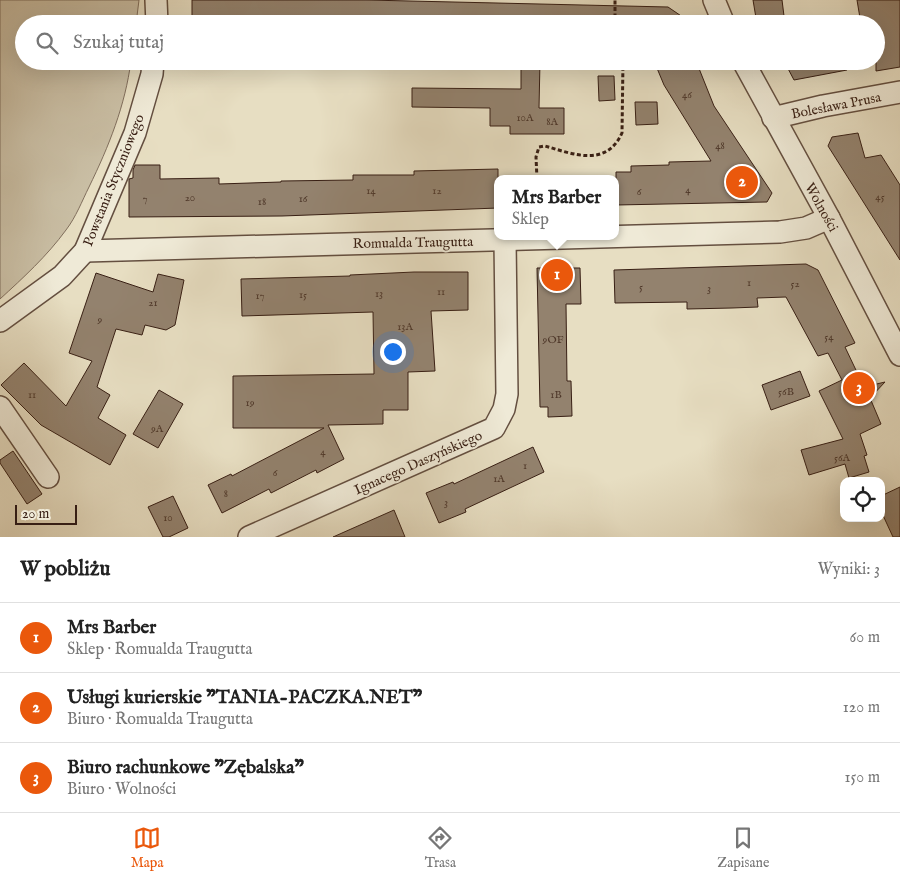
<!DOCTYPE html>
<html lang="pl">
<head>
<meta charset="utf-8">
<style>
	body { margin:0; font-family:"IM FELL English",serif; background:#f6f6f6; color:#222 }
	.controls { position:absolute; right:15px; bottom:15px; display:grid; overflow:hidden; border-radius:10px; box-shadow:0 5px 20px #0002 }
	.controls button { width:45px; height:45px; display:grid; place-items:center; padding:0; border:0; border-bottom:1px solid #e0e0e0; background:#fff; color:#222; font:25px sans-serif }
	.scale { position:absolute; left:15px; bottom:12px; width:62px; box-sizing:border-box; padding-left:5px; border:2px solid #381f14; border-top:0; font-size:14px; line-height:18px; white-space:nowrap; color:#381f14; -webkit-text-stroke:4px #efead7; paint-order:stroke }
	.you { position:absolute; left:392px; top:351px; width:18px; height:18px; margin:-12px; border:4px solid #fff; border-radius:50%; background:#1a73e8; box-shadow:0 0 0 8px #1a73e833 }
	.badge { display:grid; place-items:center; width:32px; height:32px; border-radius:50%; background:#ea580c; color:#fff; font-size:16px; font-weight:700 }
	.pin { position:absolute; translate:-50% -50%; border:2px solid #fff; box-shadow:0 1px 5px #0006 }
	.popup { position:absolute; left:494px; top:175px; width:125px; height:65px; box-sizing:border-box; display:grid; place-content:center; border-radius:10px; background:#fff; filter:drop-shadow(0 1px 4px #0005); font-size:16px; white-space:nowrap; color:#767676 }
	.popup b { font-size:19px; color:#222 }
	.popup::after { content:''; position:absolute; left:50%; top:100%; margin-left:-10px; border:10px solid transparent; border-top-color:#fff }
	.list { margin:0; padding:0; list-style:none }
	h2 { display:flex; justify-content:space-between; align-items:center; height:65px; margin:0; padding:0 20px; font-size:21px }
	h2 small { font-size:16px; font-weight:400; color:#767676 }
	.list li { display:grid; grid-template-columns:32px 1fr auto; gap:15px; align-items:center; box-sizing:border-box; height:70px; padding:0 20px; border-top:1px solid #e0e0e0 }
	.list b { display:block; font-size:19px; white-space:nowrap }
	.list p { margin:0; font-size:16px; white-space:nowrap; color:#767676 }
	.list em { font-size:16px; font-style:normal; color:#767676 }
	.icon { flex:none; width:28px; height:28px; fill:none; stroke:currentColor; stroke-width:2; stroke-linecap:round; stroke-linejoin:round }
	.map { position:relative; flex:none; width:900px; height:537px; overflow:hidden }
	.search { position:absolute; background:#fff; box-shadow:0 5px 20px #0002; left:15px; right:15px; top:15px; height:55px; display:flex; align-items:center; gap:12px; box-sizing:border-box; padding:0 18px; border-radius:28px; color:#767676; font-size:19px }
	.sheet { height:275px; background:#fff }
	nav { display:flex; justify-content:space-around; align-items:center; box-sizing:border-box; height:70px; border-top:1px solid #e0e0e0; background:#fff; font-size:14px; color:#767676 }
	nav a { display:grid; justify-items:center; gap:2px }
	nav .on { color:#ea580c }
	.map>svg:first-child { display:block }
	.green { fill:#c9bea4; stroke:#806e5c }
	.building { fill:#93826e; stroke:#381f14 }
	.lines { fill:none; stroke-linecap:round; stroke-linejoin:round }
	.minor-casing { stroke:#644f40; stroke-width:24 }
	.path { stroke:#381f14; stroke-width:3; stroke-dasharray:4 2.5; stroke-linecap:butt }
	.minor { stroke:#efead7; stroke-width:21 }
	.labels { text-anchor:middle; stroke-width:4; stroke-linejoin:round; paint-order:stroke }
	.number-label { font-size:11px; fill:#4f382a }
	.street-label { font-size:14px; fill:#381f14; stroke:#efead7 }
</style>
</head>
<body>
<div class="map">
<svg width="900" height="537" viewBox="0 0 900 537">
	<rect width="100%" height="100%" fill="#e7dec2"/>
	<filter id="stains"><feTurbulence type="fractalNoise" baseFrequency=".004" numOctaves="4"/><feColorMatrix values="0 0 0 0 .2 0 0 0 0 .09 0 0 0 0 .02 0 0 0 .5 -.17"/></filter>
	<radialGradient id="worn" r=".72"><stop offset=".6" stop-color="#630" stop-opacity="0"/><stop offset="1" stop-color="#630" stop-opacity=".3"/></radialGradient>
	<path class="green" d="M0,0H139L136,24H24V61H131C125,106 109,146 89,187C82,201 76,217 66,230C47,256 23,278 0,299Z"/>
	<g class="building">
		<polygon points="192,0 367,0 668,7 693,24 192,24"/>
		<polygon points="753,0 782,0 785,24 757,24"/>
		<polygon points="857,0 900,0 900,67 876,71 876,24 861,24"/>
		<polygon points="521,61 540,61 539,108 564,108 564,134 510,134 510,126 490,126 490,108 412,107 412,88 521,89"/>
		<polygon points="654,61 696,61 714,106 772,193 767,202 616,205 616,172 631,172 631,166 669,165 669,162 711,161 664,85"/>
		<polygon points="784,61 846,61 847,70 794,80"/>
		<polygon points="598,76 614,76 615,100 599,101"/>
		<polygon points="635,102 657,102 658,124 636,125"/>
		<polygon points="858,133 865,158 881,155 900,185 900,260 828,146 832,137"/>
		<polygon points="135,165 160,165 160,179 219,178 219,184 281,182 281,181 353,180 353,175 414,175 414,171 498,169 498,208 282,216 129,217 129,179 133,178 133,170"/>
		<polygon points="806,264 818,270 855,343 845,347 864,387 885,382 870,398 881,424 860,434 867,455 864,456 869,472 849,478 845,464 809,475 801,450 843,439 819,391 842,380 828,353 818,356 786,297 757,298 758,307 732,308 687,309 687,302 615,303 614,270"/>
		<polygon points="537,268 580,268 581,304 566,304 567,381 571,381 572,416 548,417 548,407 540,407"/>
		<polygon points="414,272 468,272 468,310 431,311 435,371 408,372 408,410 383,410 383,424 328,425 344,459 317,473 316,470 271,493 269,489 222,513 208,485 231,474 232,476 324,428 233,428 233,376 374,374 373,312 242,316 241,279 350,276 350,275"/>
		<polygon points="96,273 153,292 158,274 184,280 175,325 166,330 145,325 142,335 116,329 97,387 110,395 98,418 126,435 110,465 41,425 1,385 24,363 66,406 92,361 69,353"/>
		<polygon points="800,371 810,396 771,410 762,385"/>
		<polygon points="159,390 183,404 158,448 133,434"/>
		<polygon points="533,447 544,472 465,509 466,512 439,523 426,493 453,482 454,484"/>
		<polygon points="13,451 42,494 27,504 0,463 0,460"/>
		<polygon points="900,487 900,537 893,537 881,511 881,496"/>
		<polygon points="173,496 188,528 169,537 163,537 148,507"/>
		<polygon points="394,510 405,537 333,537"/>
	</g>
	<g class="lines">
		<g class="minor-casing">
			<g id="minor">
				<polyline points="156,0 157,24"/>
				<polyline points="714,0 724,24"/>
				<polyline points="743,61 829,218 900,355"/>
				<polyline points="773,118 823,106 900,92"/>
				<polyline points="85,251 780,232 806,228 829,218"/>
				<polyline points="0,321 62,276 85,251 135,133 152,74 153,61"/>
				<polyline points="0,407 48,477"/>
				<polyline points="249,537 494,428 504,409 507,394 505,240"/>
			</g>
		</g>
		<g class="path">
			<polyline points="615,24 615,0"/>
			<path d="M537,179L536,157L539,147L545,146C573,154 606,168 622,133L623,61"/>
		</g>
		<use href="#minor" class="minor"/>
	</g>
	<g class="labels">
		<g class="number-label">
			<text x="687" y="98">46</text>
			<text x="525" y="121">10A</text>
			<text x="552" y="125">8A</text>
			<text x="720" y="149">48</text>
			<text x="688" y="193">4</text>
			<text x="371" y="194">14</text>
			<text x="437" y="194">12</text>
			<text x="639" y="195">6</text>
			<text x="880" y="200">45</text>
			<text x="190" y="201">20</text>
			<text x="145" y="202">7</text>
			<text x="303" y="202">16</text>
			<text x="262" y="205">18</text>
			<text x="749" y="286">1</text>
			<text x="795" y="287">52</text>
			<text x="641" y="290">5</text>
			<text x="709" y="292">3</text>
			<text x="441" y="295">11</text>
			<text x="379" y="297">13</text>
			<text x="303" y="298">15</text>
			<text x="260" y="299">17</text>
			<text x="153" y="306">21</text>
			<text x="100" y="323">9</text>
			<text x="405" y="330">13A</text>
			<text x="829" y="340">54</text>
			<text x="553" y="343">9OF</text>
			<text x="786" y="395">56B</text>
			<text x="32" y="398">11</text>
			<text x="556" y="398">1B</text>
			<text x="250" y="406">19</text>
			<text x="157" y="432">9A</text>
			<text x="323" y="455">4</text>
			<text x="842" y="461">56A</text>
			<text x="525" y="469">1</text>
			<text x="275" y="476">6</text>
			<text x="499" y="482">1A</text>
			<text x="226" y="497">8</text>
			<text x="446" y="506">3</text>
			<text x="168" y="521">10</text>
		</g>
		<g class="street-label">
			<text transform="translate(836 105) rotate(-11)" y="5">Bolesława Prusa</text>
			<text transform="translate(113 180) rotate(-68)" y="5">Powstania Styczniowego</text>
			<text transform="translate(822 207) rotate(61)" y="5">Wolności</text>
			<text transform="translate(413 242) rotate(-1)" y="5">Romualda Traugutta</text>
			<text transform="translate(418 462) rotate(-24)" y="5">Ignacego Daszyńskiego</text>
		</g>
	</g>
	<rect width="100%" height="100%" filter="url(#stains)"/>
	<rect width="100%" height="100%" fill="url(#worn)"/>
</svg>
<div class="controls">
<button><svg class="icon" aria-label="locate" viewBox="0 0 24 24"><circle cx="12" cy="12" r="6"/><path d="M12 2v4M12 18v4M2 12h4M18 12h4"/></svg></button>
</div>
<div class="scale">20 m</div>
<div class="you"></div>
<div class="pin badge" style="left:557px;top:275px">1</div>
<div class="popup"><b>Mrs Barber</b>Sklep</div>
<div class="pin badge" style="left:742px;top:182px">2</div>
<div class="pin badge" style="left:859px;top:388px">3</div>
<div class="search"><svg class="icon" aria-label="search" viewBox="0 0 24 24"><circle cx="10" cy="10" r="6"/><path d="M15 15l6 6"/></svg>Szukaj tutaj</div>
</div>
<section class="sheet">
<h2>W pobliżu<small>Wyniki: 3</small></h2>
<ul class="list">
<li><span class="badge">1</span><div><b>Mrs Barber</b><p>Sklep · Romualda Traugutta</p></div><em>60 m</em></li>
<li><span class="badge">2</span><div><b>Usługi kurierskie &quot;TANIA-PACZKA.NET&quot;</b><p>Biuro · Romualda Traugutta</p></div><em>120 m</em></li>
<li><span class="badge">3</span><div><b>Biuro rachunkowe &quot;Zębalska&quot;</b><p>Biuro · Wolności</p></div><em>150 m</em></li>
</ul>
</section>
<nav>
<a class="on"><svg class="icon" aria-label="map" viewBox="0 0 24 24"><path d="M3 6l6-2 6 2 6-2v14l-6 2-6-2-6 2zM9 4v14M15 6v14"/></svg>Mapa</a>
<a><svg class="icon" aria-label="directions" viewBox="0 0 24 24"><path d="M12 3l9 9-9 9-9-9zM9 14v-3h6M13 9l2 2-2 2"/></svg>Trasa</a>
<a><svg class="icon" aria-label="saved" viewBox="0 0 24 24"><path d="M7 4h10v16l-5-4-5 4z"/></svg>Zapisane</a>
</nav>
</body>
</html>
